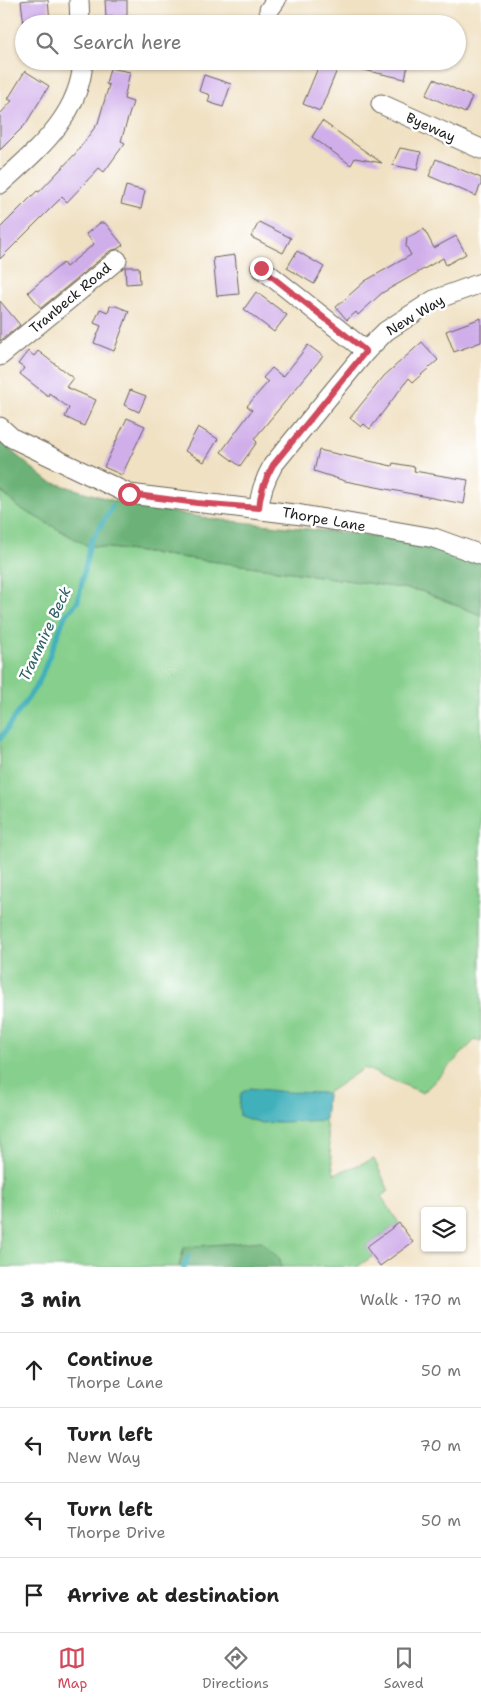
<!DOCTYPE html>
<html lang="en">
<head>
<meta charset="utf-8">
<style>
	body { margin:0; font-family:"Shantell Sans",sans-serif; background:#f6f6f6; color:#222 }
	.controls { position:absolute; right:15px; bottom:15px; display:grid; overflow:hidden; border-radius:5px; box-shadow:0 1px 4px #0004 }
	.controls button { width:45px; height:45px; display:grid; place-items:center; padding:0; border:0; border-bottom:1px solid #e0e0e0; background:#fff; color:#222; font:25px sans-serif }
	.stop { position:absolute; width:15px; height:15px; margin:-11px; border:4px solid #d1495b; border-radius:50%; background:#fff }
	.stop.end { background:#d1495b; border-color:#fff; box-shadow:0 1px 5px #0008 }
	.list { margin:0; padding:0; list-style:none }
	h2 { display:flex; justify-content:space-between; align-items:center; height:65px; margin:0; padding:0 20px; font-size:21px }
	h2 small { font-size:16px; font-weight:400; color:#767676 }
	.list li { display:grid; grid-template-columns:32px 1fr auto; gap:15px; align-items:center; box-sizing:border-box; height:75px; padding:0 20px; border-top:1px solid #e0e0e0 }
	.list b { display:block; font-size:19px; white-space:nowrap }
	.list p { margin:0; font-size:16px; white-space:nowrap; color:#767676 }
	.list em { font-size:16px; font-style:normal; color:#767676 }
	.icon { flex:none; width:28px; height:28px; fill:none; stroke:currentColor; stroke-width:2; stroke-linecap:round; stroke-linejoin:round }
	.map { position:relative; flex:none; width:481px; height:1267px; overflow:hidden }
	.search { position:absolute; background:#fff; box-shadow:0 1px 4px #0004; left:15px; right:15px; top:15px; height:55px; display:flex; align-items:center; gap:12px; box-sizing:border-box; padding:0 18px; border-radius:28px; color:#767676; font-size:19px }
	.sheet { height:365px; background:#fff }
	nav { display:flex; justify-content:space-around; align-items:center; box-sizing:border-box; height:70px; border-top:1px solid #e0e0e0; background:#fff; font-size:14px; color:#767676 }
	nav a { display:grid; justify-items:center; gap:2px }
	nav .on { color:#d1495b }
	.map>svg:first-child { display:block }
	.green { fill:#86cf8c; stroke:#517654 }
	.forest { fill:#6cb278; stroke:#44674a }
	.water { fill:#40b0bb; stroke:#2e666c }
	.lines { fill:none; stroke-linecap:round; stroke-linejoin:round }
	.stream { stroke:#40b0bb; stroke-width:5 }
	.building { fill:#d0aeea }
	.street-casing { stroke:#666156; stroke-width:21 }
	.street { stroke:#fff; stroke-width:19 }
	.route { stroke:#d1495b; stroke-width:6 }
	.labels { text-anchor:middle; stroke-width:5; stroke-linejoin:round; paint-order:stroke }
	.street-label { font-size:14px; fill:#1c1c1c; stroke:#fff }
	.water-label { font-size:15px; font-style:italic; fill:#2c5f64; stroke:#fff }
</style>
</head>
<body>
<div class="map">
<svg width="481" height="1267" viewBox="0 0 481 1267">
	<rect width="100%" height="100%" fill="#fff"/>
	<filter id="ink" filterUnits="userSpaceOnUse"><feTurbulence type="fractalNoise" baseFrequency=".02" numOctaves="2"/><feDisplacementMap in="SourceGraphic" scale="10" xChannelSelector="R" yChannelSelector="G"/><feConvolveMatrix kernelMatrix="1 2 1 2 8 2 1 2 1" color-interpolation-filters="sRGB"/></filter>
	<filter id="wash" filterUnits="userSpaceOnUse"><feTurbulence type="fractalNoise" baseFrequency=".0096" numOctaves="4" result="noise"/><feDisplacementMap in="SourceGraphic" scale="20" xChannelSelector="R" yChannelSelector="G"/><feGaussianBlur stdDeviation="1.12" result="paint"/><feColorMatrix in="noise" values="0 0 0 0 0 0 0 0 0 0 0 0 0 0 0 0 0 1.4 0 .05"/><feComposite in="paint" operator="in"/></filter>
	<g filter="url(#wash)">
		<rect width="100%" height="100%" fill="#f0e1c3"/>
		<polygon class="green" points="0,491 18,507 87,545 264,568 421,591 481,615 481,1041 475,1040 423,1093 364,1068 327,1093 325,1120 334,1174 374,1159 389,1191 381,1196 399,1223 366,1247 373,1256 357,1267 281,1267 280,1259 184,1247 179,1267 0,1267"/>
		<g class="forest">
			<polygon points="0,442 48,481 128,505 213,519 422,541 481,561 481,615 421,591 264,568 86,545 18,507 0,490"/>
			<polygon points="262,1241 280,1259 281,1267 179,1267 184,1247"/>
		</g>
		<polygon class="water" points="250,1088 286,1092 327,1093 325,1120 261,1123 240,1116 239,1105 241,1093"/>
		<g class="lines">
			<g class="stream">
				<polyline points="0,739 39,682 65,616 78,601 90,543 112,507"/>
				<polyline points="184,1267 188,1257"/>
			</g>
		</g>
		<g id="blocks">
			<g class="building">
				<polygon points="29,0 48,0 50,22 24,25 21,1"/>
				<polygon points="105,0 127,0 127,16 106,17"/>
				<polygon points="351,61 409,61 405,79 350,67"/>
				<polygon points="320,63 337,70 320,111 303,104"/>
				<polygon points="110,68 130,72 124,99 133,102 121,141 125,143 104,172 99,168 67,202 62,197 0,259 0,228 37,191 39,192 76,153 98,123 109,85 106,84"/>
				<polygon points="25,71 49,86 25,125 0,150 0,114 12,101 8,99"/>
				<polygon points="204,75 231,84 223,107 208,102 210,95 199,91"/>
				<polygon points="434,79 472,97 465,113 426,95"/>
				<polygon points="322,121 382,163 355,158 351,165 312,137"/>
				<polygon points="400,148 421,152 417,170 392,165"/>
				<polygon points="436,159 481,178 481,184 476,196 429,176"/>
				<polygon points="126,186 145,191 141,209 121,204"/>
				<polygon points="259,222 291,238 283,253 251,237"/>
				<polygon points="100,223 105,223 123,245 117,249 110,251 41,308 28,292 63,263 66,267 94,244 86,234"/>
				<polygon points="424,229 434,248 456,236 466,254 446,265 443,258 382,293 358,315 356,312 347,320 336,307 365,281 411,255 406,246 407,238"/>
				<polygon points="297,251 324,267 314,284 287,268"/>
				<polygon points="235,255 239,294 217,296 213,258"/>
				<polygon points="125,267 139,267 140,283 126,284"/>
				<polygon points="256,292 287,315 274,332 244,309"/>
				<polygon points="0,301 20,325 0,341"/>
				<polygon points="110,306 116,306 129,311 114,351 94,343 101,326 94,323 100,309 108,312"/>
				<polygon points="481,318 481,342 454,352 446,331"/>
				<polygon points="422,342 438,360 413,382 409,378 370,429 364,424 361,427 350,418 384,376"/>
				<polygon points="308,345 323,356 254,439 257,442 240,466 221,452 252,410 247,406 268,382 263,378 272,368 283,377"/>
				<polygon points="28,351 34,356 38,351 73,378 66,387 96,400 84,426 65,417 69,408 49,393 48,396 20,374 24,368 18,364"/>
				<polygon points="130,390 146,396 139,412 124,405"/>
				<polygon points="127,418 145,426 122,475 104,467"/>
				<polygon points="198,427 218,439 204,462 185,451"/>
				<polygon points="319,450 392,466 393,463 415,467 414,471 468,480 464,504 345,481 314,471"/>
				<polygon points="399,1223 413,1242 380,1266 366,1247"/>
			</g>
		</g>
	</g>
	<g filter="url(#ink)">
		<use href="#blocks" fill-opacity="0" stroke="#666156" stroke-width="1"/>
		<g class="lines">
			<g class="street-casing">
				<g id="street">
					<polyline points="79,0 80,24"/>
					<polyline points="269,10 276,0"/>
					<polyline points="381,104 481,149"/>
					<path d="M0,184C37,150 80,116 83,61"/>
					<polyline points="261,268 366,351"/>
					<polyline points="0,356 117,260"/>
					<polyline points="0,427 12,438 129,494 302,515 434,538 481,555"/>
					<path d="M259,508C260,492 265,479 273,465L366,351L386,331L434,300L481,283"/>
				</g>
			</g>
			<use href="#street" class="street"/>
		</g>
	</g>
	<g class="lines" filter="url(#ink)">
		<path class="route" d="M129,494L197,503L259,508C260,492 265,479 273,465L366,351L261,268"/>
	</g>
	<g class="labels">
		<g class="street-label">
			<text transform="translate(431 127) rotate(24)" y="5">Byeway</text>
			<text transform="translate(70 298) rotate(-40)" y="5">Tranbeck Road</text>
			<text transform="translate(415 315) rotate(-31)" y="5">New Way</text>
			<text transform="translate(324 519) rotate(10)" y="5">Thorpe Lane</text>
		</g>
		<g class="water-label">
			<text transform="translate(45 634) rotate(-65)" y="5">Tranmire Beck</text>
		</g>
	</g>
</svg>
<div class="controls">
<button><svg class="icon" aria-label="layers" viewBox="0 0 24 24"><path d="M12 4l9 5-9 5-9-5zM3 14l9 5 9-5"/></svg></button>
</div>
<div class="stop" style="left:129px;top:494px"></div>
<div class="stop end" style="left:261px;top:268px"></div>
<div class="search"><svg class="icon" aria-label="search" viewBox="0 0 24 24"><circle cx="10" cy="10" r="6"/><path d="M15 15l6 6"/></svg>Search here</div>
</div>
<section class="sheet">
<h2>3 min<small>Walk · 170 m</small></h2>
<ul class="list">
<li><svg class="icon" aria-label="ahead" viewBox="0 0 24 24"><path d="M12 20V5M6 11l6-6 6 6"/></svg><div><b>Continue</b><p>Thorpe Lane</p></div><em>50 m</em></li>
<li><svg class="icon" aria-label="left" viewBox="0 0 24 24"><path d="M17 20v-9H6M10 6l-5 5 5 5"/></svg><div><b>Turn left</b><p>New Way</p></div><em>70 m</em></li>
<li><svg class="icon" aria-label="left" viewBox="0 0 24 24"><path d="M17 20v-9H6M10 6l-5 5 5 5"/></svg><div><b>Turn left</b><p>Thorpe Drive</p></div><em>50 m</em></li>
<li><svg class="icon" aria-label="arrive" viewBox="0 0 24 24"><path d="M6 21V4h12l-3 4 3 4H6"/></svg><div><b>Arrive at destination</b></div></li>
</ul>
</section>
<nav>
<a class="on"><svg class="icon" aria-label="map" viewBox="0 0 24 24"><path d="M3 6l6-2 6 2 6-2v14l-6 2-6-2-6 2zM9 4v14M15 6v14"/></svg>Map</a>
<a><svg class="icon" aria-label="directions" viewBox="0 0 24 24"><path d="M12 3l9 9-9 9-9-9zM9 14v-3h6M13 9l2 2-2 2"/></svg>Directions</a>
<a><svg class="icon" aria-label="saved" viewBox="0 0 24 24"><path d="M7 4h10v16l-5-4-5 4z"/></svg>Saved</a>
</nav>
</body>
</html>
